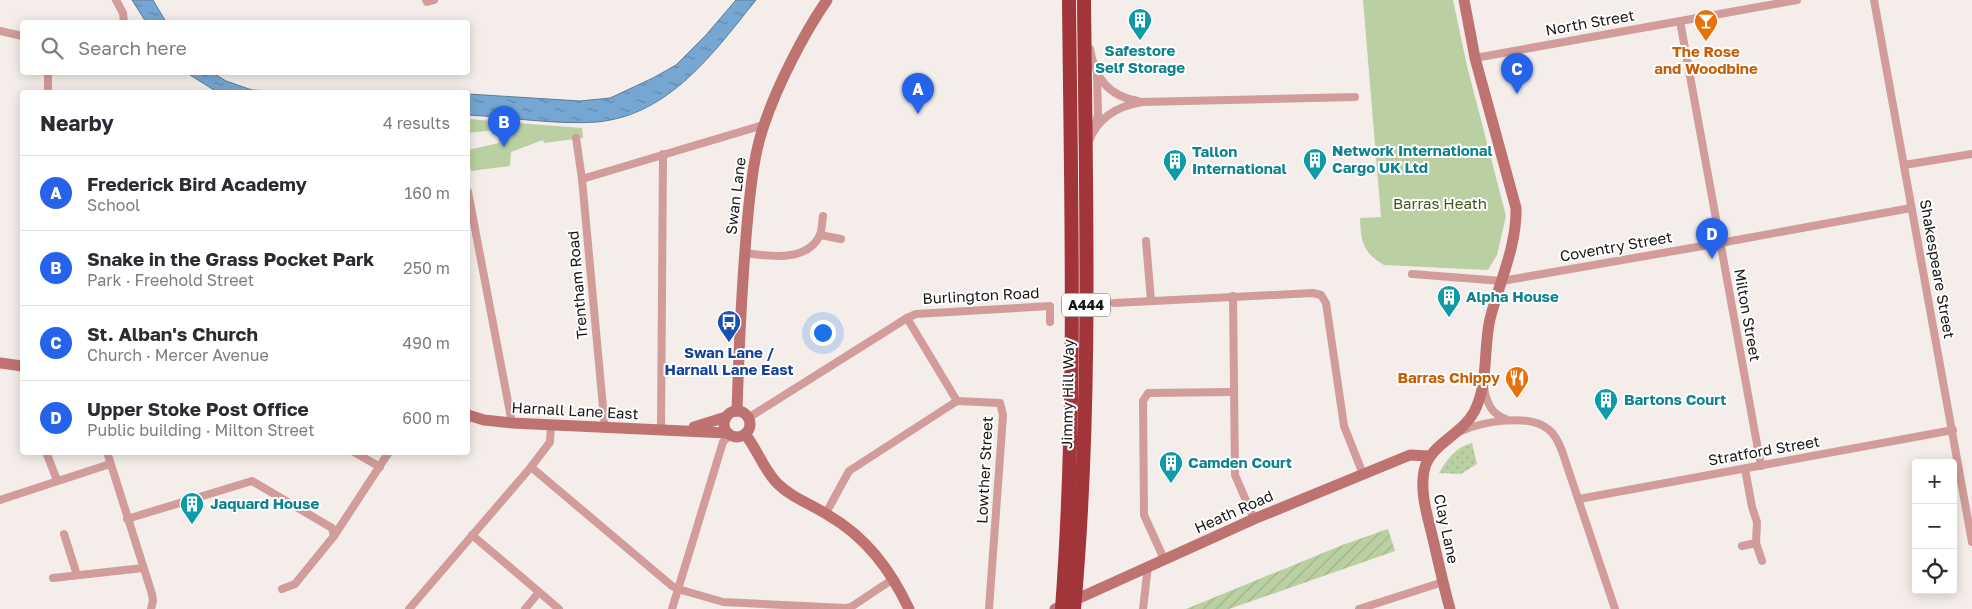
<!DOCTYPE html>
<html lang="en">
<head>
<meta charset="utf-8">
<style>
	body { margin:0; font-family:"Golos Text",sans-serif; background:#f2f2f3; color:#2b2b33 }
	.controls { position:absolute; right:15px; bottom:15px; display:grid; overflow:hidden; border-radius:5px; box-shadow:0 2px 12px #0003 }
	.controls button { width:45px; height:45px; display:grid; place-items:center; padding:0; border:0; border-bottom:1px solid #e1e1e2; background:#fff; color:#2b2b33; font:25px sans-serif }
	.you { position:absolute; left:822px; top:332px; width:18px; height:18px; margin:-12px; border:4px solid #fff; border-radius:50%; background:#1a73e8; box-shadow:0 0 0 8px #1a73e833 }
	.badge { display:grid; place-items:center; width:32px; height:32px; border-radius:50%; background:#2563eb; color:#fff; font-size:16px; font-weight:700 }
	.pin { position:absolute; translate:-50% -41px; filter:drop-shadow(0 1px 2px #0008) }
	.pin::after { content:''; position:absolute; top:26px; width:18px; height:15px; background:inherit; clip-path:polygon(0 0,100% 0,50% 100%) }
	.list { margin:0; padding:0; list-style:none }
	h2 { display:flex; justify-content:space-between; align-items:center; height:65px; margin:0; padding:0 20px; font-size:21px }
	h2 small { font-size:16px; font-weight:400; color:#7c7c81 }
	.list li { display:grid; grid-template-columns:32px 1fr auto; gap:15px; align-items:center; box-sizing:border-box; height:75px; padding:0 20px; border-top:1px solid #e1e1e2 }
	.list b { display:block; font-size:19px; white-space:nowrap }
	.list p { margin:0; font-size:16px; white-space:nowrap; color:#7c7c81 }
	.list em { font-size:16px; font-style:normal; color:#7c7c81 }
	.icon { flex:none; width:28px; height:28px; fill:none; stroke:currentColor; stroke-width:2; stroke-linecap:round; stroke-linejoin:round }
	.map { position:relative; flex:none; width:1972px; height:609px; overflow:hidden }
	.search { position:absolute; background:#fff; box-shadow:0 2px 12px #0003; left:20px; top:20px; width:450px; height:55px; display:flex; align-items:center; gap:12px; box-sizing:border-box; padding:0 18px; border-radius:5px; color:#7c7c81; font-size:19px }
	.panel { position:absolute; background:#fff; box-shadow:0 2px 12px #0003; left:20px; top:90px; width:450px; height:365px; border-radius:5px }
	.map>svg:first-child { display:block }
	.grass { fill:url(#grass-dots) }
	.park { fill:#bbd0a2 }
	.garden { fill:url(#garden-furrows) }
	.water { fill:url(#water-ripples); stroke:#5a7c99 }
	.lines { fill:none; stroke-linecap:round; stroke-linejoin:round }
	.street { stroke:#d19c99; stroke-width:8 }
	.secondary { stroke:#be7370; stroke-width:11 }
	.highway { stroke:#a13539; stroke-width:14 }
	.labels { text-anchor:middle; stroke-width:4; stroke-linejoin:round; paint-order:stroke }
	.shield { fill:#fff; stroke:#5d5c5b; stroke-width:1 }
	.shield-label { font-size:14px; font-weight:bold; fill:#181615 }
	.street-label { font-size:15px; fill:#181615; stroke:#fff }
	.culture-label { font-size:15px; font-weight:bold; fill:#0d838f; stroke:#fff; text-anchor:start }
	.food-label { font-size:15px; font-weight:bold; fill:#c56008; stroke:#fff }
	.park-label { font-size:15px; fill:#40561a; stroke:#fff }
	.transit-label { font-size:15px; font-weight:bold; fill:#164399; stroke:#fff }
</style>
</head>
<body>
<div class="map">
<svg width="1972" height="609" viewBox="0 0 1972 609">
	<defs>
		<pattern id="grass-dots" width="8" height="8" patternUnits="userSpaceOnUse" patternTransform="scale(1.25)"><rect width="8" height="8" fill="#bbd0a2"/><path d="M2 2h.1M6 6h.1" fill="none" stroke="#a0b28b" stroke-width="1.8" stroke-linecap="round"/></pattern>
		<pattern id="garden-furrows" width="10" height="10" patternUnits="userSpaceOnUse" patternTransform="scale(1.25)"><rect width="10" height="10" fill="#bbd0a2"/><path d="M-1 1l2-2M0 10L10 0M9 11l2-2" fill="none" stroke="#a0b28b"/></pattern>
		<pattern id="water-ripples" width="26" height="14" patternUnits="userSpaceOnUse" patternTransform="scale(1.25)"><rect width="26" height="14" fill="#76a7d2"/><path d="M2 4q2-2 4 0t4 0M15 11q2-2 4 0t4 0" fill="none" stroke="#6087a9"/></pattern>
	</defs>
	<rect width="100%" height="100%" fill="#f4ede9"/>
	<path class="grass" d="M1472,443L1477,464L1461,474L1439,473C1447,459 1456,447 1472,443Z"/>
	<g class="park">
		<path d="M1363,0H1453L1467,66L1506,216L1497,255L1488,270L1384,265C1362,252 1361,241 1360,218L1381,217Z"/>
		<polygon points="468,119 582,128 583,138 544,143 543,140 511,152 510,166 471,171 468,150 499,143 498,133 495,130 468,133"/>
	</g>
	<polygon class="garden" points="1388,529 1395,551 1229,609 1186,609 1345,544"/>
	<g class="water">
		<polygon points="132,0 153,0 166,22 146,22"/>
		<path d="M736,0H756C714,52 670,115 597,122C556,125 509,117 468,115V94L580,101L610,98L653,78L676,65L706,35Z"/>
		<polygon points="187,73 213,73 226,81 252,90 296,92 217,92"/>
	</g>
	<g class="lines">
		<g class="street">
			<polyline points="116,0 123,13 124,22"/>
			<polyline points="426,0 427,2 434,0"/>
			<polyline points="1874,0 1972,542"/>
			<polyline points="1680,21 1761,466"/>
			<polyline points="0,31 22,36"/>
			<path d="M1090,49C1095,78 1108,96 1138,101"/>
			<polyline points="1475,58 1797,0"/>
			<polyline points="48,72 48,92"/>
			<polyline points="1095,126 1098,115 1097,76"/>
			<polyline points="576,138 582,179 605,429"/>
			<path d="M1089,141C1098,117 1118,106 1142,102L1355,97"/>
			<polyline points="1904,165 1972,154"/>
			<polyline points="582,179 763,125"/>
			<polyline points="468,192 512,423"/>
			<polyline points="820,235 841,239"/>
			<polyline points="1146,241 1151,301"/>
			<path d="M744,253C768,256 807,263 820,235C822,230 822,222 823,216"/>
			<polyline points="1412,274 1502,281 1720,243 1911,208"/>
			<polyline points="1233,296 1235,475 1254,519"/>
			<polyline points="1114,303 1313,293 1321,295 1326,303 1344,426 1363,474"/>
			<polyline points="907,318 957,401"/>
			<path d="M1484,388C1487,403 1491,414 1506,419"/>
			<polyline points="748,418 907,318 916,314 1050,306 1050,322"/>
			<polyline points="661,431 663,154"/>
			<path d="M1461,431C1482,422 1528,413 1548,429C1555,434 1559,443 1562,451L1615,609"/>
			<polyline points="46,452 57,480"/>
			<polyline points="107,452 152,594 153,601 151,609"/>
			<polyline points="354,452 380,467"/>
			<polyline points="531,467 672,586 678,589 723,602 846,608 851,607 893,579"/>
			<polyline points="1745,469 1752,507 1757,522 1756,543 1762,561"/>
			<polyline points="1579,499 1953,430"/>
			<polyline points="0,500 110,464"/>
			<polyline points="826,513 849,471 957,401 1000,403 1003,415 989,609"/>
			<polyline points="127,519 252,481 332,528 334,536 295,584 282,589"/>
			<polyline points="64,534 77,575"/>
			<polyline points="472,535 559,609"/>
			<polyline points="334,536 389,452"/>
			<polyline points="1742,546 1756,543"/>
			<polyline points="1164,559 1144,515 1143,401 1148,393 1233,392"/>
			<polyline points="53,578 143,568"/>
			<polyline points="409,609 531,467 550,442 551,425"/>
			<polyline points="525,609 539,592"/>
			<polyline points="672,609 723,442 730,435"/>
			<polyline points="1143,609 1148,566"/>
			<polyline points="1359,609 1443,582"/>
		</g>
		<g class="secondary">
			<polyline points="0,363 22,366"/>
			<circle cx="737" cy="424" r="13"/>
			<path d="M737,411C739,345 742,280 748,214C751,185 754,153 764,125C777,86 804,33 827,0"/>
			<polyline points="468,415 484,420 512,423 727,433"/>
			<polyline points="694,427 726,417"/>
			<path d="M745,434C757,449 763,468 776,482C790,497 811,504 828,515C866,537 890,569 909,609"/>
			<polyline points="1055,609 1254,519 1410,455 1429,456"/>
			<path d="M1450,609C1443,584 1438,560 1432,535C1427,514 1420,493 1424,471C1429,444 1461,436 1474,412C1489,384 1483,349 1490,319C1499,283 1517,246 1516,208L1475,58L1464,0"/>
		</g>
		<g class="highway">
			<path d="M1062,609C1077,406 1071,203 1069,0"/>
			<path d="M1074,609C1092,407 1086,203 1084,0"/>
		</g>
	</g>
	<defs>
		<g id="building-pin" transform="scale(1.25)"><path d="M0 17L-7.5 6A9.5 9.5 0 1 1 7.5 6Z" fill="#0f9aa8" stroke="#fff"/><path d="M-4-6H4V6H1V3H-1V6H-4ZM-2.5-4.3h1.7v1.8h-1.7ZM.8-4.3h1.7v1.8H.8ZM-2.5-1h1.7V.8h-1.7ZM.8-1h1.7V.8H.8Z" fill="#fff"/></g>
		<g id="bar-pin" transform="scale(1.25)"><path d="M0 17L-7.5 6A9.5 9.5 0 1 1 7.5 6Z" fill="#e8710a" stroke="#fff"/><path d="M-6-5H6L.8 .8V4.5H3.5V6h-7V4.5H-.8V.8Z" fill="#fff"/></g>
		<g id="bus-pin" transform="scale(1.25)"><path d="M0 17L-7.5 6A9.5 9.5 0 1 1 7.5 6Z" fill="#1a4fb4" stroke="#fff"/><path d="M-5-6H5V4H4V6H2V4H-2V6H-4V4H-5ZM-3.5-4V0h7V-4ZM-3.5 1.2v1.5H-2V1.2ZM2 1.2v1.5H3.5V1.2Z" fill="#fff"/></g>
		<g id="restaurant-pin" transform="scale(1.25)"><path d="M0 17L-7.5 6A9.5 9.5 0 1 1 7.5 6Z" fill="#e8710a" stroke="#fff"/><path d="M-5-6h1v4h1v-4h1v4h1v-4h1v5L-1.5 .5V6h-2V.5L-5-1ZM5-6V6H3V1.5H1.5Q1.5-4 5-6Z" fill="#fff"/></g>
	</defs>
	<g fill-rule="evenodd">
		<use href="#building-pin" x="1140" y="20"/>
		<use href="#bar-pin" x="1706" y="21"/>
		<use href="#building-pin" x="1315" y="160"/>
		<use href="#building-pin" x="1175" y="161"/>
		<use href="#building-pin" x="1449" y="297"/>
		<use href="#bus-pin" x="729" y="322"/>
		<use href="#restaurant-pin" x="1517" y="378"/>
		<use href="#building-pin" x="1606" y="400"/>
		<use href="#building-pin" x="1171" y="463"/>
		<use href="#building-pin" x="192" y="504"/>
	</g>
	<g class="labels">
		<rect class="shield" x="1062" y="293.5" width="48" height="23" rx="4"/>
		<g class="shield-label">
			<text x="1086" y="310">A444</text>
		</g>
		<g class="street-label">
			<text transform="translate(1590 23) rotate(-10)" y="5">North Street</text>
			<text transform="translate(736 196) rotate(-83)" y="5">Swan Lane</text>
			<text transform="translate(1616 247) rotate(-10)" y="5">Coventry Street</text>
			<text transform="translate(1937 269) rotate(80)" y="5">Shakespeare Street</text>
			<text transform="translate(578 285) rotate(-95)" y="5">Trentham Road</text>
			<text transform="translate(981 296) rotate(-3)" y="5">Burlington Road</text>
			<text transform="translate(1747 315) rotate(80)" y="5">Milton Street</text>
			<text transform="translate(1068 394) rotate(-89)" y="5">Jimmy Hill Way</text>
			<text transform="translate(575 411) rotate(3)" y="5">Harnall Lane East</text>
			<text transform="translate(1764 451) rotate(-10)" y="5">Stratford Street</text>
			<text transform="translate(985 470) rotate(-87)" y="5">Lowther Street</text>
			<text transform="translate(1234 512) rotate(-24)" y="5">Heath Road</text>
			<text transform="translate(1446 529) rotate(78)" y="5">Clay Lane</text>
		</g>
		<g class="culture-label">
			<text x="1140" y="56" text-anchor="middle">Safestore<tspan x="1140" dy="17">Self Storage</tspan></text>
			<text x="1332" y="156">Network International<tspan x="1332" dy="17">Cargo UK Ltd</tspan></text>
			<text x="1192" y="157">Tallon<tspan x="1192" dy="17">International</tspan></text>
			<text x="1466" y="302">Alpha House</text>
			<text x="1624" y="405">Bartons Court</text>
			<text x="1188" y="468">Camden Court</text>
			<text x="210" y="509">Jaquard House</text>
		</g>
		<g class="food-label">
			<text x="1706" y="57">The Rose<tspan x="1706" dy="17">and Woodbine</tspan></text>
			<text x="1500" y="383" text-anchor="end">Barras Chippy</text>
		</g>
		<g class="park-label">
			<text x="1440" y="209">Barras Heath</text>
		</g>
		<g class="transit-label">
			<text x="729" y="358">Swan Lane /<tspan x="729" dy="17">Harnall Lane East</tspan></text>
		</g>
	</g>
</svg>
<div class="controls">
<button>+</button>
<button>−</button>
<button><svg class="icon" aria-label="locate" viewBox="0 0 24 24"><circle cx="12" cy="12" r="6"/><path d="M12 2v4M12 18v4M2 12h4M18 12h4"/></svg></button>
</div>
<div class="you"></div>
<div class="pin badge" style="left:918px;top:114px">A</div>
<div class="pin badge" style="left:504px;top:147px">B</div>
<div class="pin badge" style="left:1517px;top:94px">C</div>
<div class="pin badge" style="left:1712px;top:259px">D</div>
<div class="search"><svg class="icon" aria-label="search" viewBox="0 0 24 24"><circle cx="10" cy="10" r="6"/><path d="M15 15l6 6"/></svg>Search here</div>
<section class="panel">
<h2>Nearby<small>4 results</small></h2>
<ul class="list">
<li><span class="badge">A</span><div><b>Frederick Bird Academy</b><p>School</p></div><em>160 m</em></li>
<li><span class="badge">B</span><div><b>Snake in the Grass Pocket Park</b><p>Park · Freehold Street</p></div><em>250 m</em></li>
<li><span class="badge">C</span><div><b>St. Alban's Church</b><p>Church · Mercer Avenue</p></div><em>490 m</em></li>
<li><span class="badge">D</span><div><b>Upper Stoke Post Office</b><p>Public building · Milton Street</p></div><em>600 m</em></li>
</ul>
</section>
</div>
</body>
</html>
